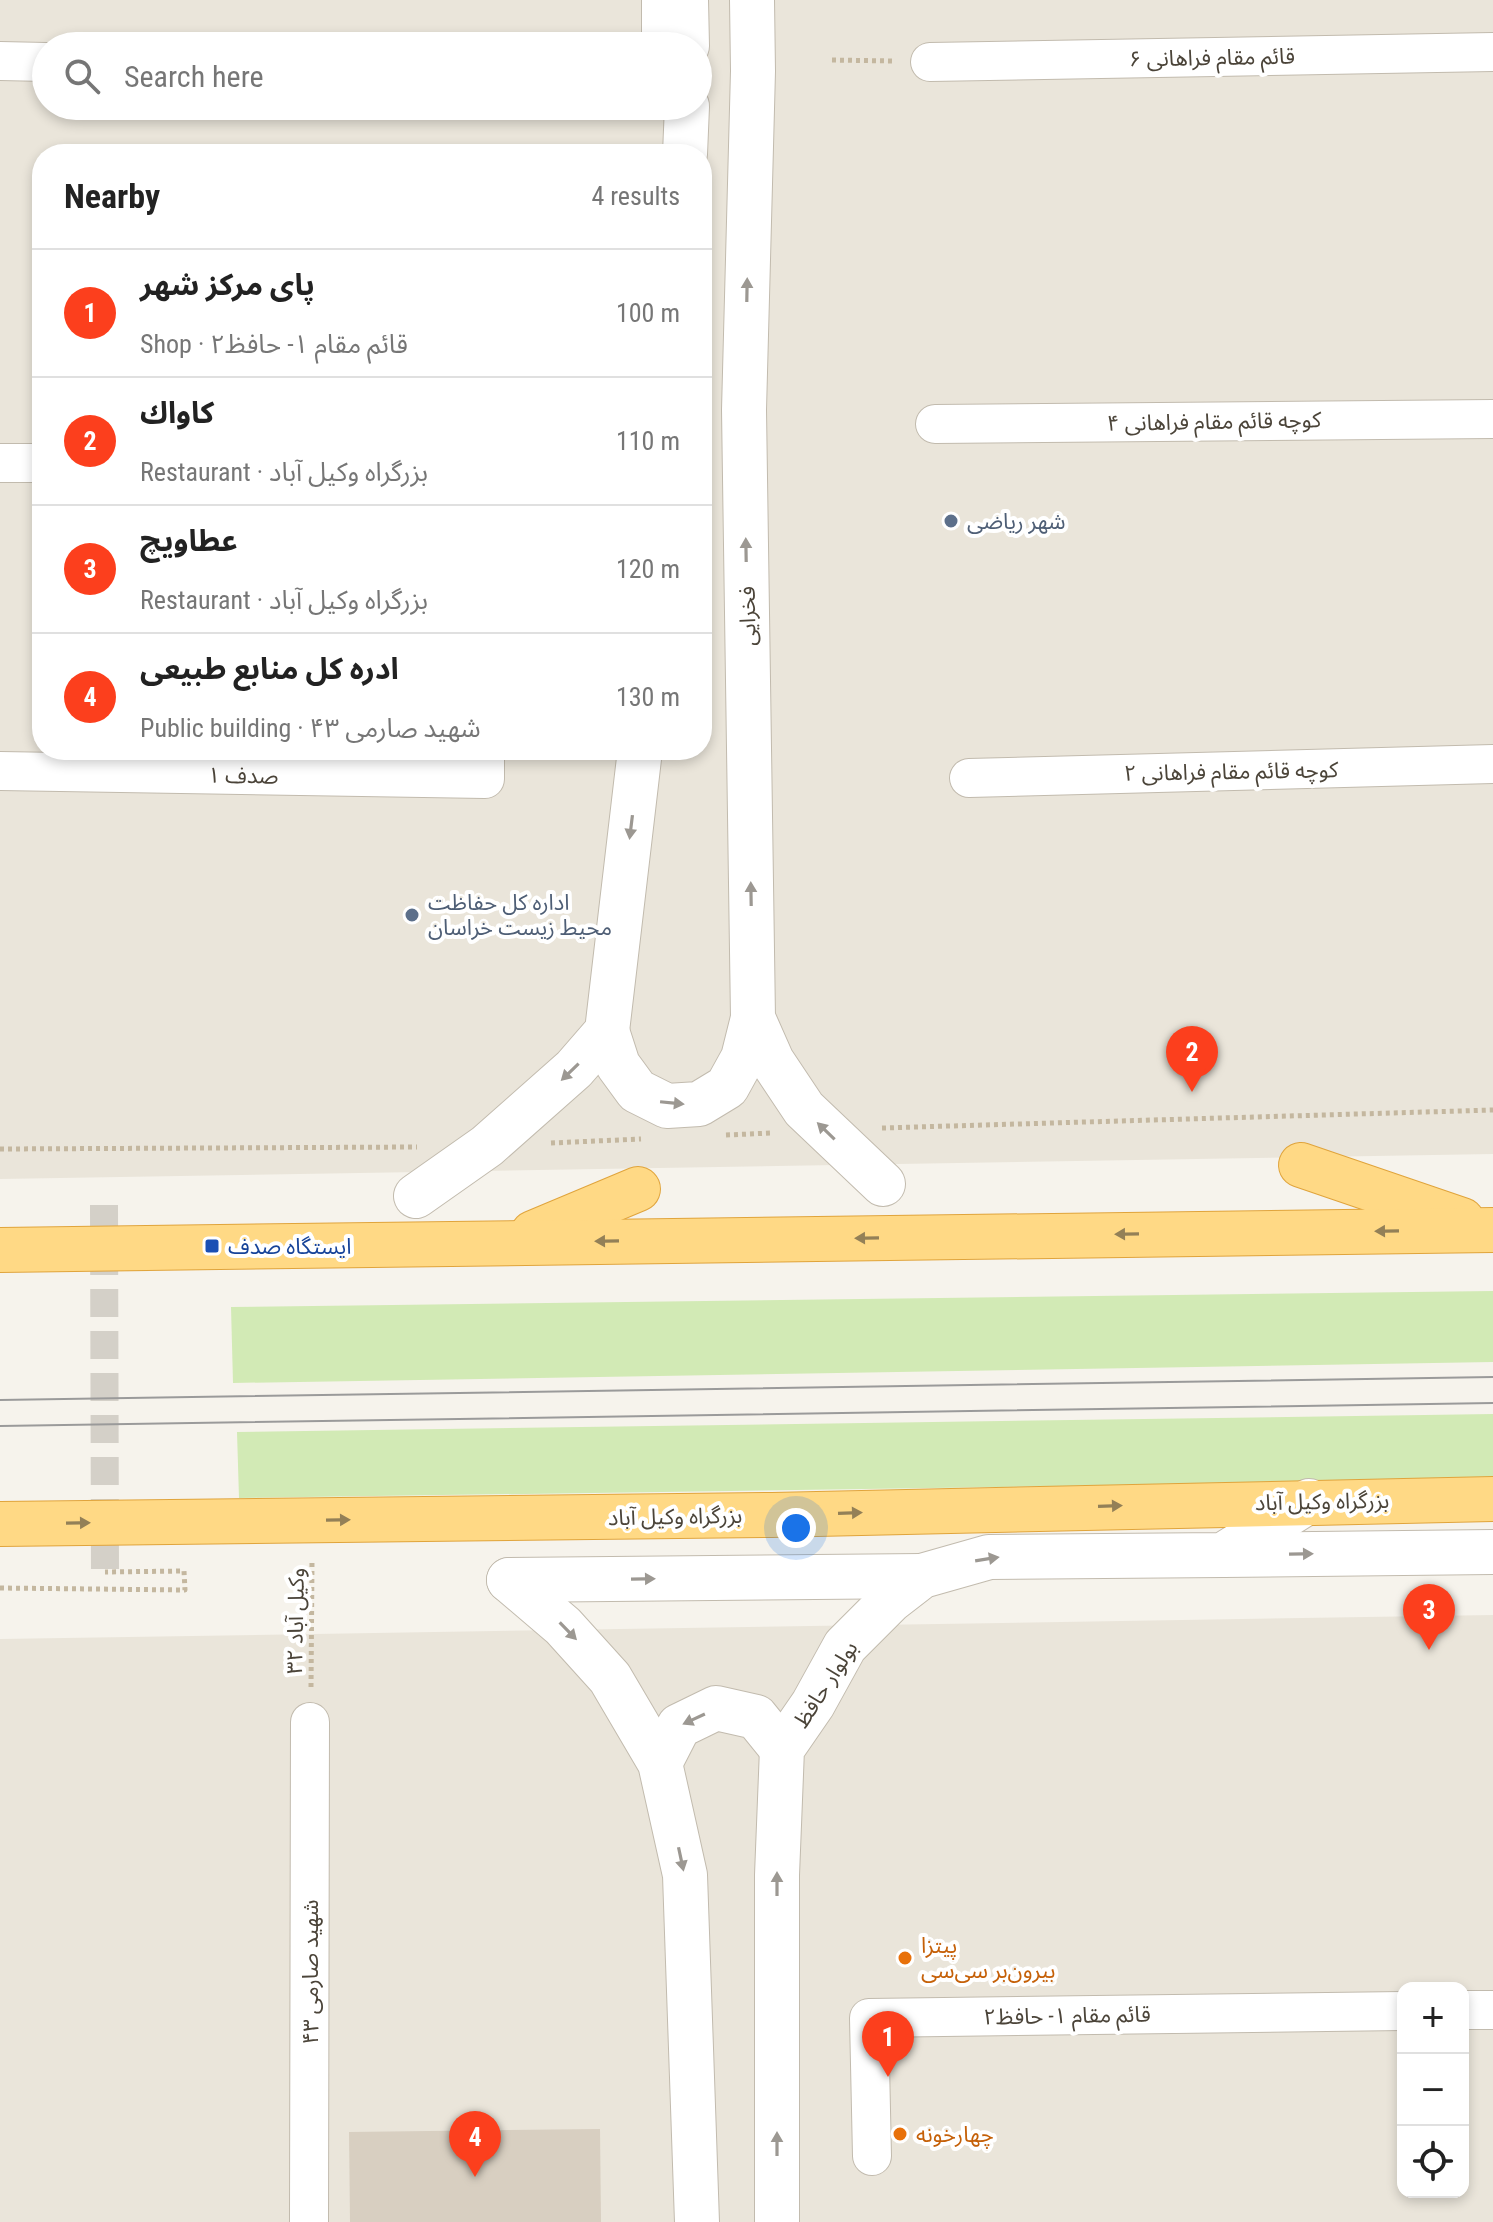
<!DOCTYPE html>
<html lang="en">
<head>
<meta charset="utf-8">
<style>
	body { margin:0; font-family:"Roboto Condensed","Noto Sans Arabic",sans-serif; background:#f6f6f6; color:#222 }
	.controls { position:absolute; right:24px; bottom:24px; display:grid; overflow:hidden; border-radius:16px; box-shadow:0 4px 12px #0003 }
	.controls button { width:72px; height:72px; display:grid; place-items:center; padding:0; border:0; border-bottom:2px solid #e0e0e0; background:#fff; color:#222; font:40px sans-serif }
	.you { position:absolute; left:796px; top:1528px; width:28px; height:28px; margin:-20px; border:6px solid #fff; border-radius:50%; background:#1a73e8; box-shadow:0 0 0 12px #1a73e833 }
	.badge { display:grid; place-items:center; width:52px; height:52px; border-radius:50%; background:#fc3f1d; color:#fff; font-size:26px; font-weight:700 }
	.pin { position:absolute; translate:-50% -66px; filter:drop-shadow(0 2px 4px #0008) }
	.pin::after { content:''; position:absolute; top:42px; width:28px; height:24px; background:inherit; clip-path:polygon(0 0,100% 0,50% 100%) }
	.list { margin:0; padding:0; list-style:none }
	h2 { display:flex; justify-content:space-between; align-items:center; height:104px; margin:0; padding:0 32px; font-size:34px }
	h2 small { font-size:26px; font-weight:400; color:#767676 }
	.list li { display:grid; grid-template-columns:52px 1fr auto; gap:24px; align-items:center; box-sizing:border-box; height:128px; padding:0 32px; border-top:2px solid #e0e0e0 }
	.list b { display:block; font-size:30px; white-space:nowrap }
	.list p { margin:0; font-size:26px; white-space:nowrap; color:#767676 }
	.list em { font-size:26px; font-style:normal; color:#767676 }
	.icon { flex:none; width:44px; height:44px; fill:none; stroke:currentColor; stroke-width:2; stroke-linecap:round; stroke-linejoin:round }
	.map { position:relative; flex:none; width:1493px; height:2222px; overflow:hidden }
	.search { position:absolute; background:#fff; box-shadow:0 4px 12px #0003; left:32px; top:32px; width:680px; height:88px; display:flex; align-items:center; gap:20px; box-sizing:border-box; padding:0 28px; border-radius:44px; color:#767676; font-size:30px }
	.panel { position:absolute; background:#fff; box-shadow:0 4px 12px #0003; left:32px; top:144px; width:680px; height:616px; border-radius:32px }
	.map>svg:first-child { display:block }
	.residential { fill:#eae5da; fill-rule:evenodd }
	.green { fill:#d2eab5 }
	.building { fill:#d8cfc1 }
	.lines { fill:none; stroke-linecap:round; stroke-linejoin:round }
	.pedestrian-tunnel { stroke:#d4d0c8; stroke-width:28; stroke-dasharray:28 14; stroke-linecap:butt }
	.minor-casing { stroke:#c2bbae; stroke-width:40 }
	.tertiary-casing { stroke:#c2bbae; stroke-width:46 }
	.trunk-casing { stroke:#e0a43c; stroke-width:46 }
	.path { stroke:#c4b79f; stroke-width:5; stroke-dasharray:4 4; stroke-linecap:butt }
	.minor { stroke:#fff; stroke-width:38 }
	.tertiary { stroke:#fff; stroke-width:44 }
	.trunk { stroke:#ffd985; stroke-width:44 }
	.tram { stroke:#9a9a9a; stroke-width:2 }
	.oneway { fill:#9c9892 }
	.oneway2 { fill:#938057 }
	.service-dot { fill:#5c6f8a; stroke:#fff; stroke-width:3 }
	.transit-dot { fill:#1a4fb4; stroke:#fff; stroke-width:3 }
	.food-dot { fill:#e8710a; stroke:#fff; stroke-width:3 }
	.labels { text-anchor:middle; stroke-width:8; stroke-linejoin:round; paint-order:stroke }
	.street-label { font-size:22px; fill:#4b4439; stroke:#fff }
	.service-label { font-size:22px; fill:#4e5e75; stroke:#fff; text-anchor:start }
	.transit-label { font-size:22px; fill:#164399; stroke:#fff; text-anchor:start }
	.food-label { font-size:22px; fill:#c56008; stroke:#fff; text-anchor:start }
</style>
</head>
<body>
<div class="map">
<svg width="1493" height="2222" viewBox="0 0 1493 2222">
	<rect width="100%" height="100%" fill="#f6f3ec"/>
	<g class="residential">
		<path d="M0,0H1493V1154L0,1179ZM46,46H698V106H46ZM42,154H702V750H42Z"/>
		<path d="M1493,1615V2222H0V1639ZM1403,1988H1463V2192H1403Z"/>
	</g>
	<g class="green">
		<polygon points="1493,1291 1493,1362 233,1383 231,1307"/>
		<polygon points="1493,1414 1493,1480 239,1498 237,1432"/>
	</g>
	<polygon class="building" points="600,2129 601,2222 350,2222 349,2132"/>
	<g class="lines">
		<polyline class="pedestrian-tunnel" points="104,1205 105,1572"/>
		<g class="minor-casing">
			<g id="minor">
				<polyline points="661,0 661,46"/>
				<polyline points="0,61 46,62"/>
				<polyline points="930,62 1493,52"/>
				<polyline points="935,424 1493,419"/>
				<polyline points="0,463 42,463"/>
				<polyline points="0,771 485,779 485,750"/>
				<polyline points="969,778 1493,764"/>
				<polyline points="1463,2010 1493,2010"/>
				<polyline points="872,2156 869,2018 1403,2011"/>
				<polyline points="309,2222 310,1722"/>
			</g>
		</g>
		<g class="tertiary-casing">
			<g id="tertiary">
				<polyline points="686,0 687,46"/>
				<polyline points="752,0 753,71 744,410 753,1018 772,1061 804,1109 883,1184"/>
				<polyline points="685,154 687,106"/>
				<polyline points="607,1031 618,1065 637,1091 667,1106 699,1104 727,1087 743,1058 753,1018"/>
				<polyline points="416,1196 487,1146 574,1069 607,1031 640,750"/>
				<polyline points="1223,1555 1493,1552"/>
				<polyline points="509,1580 563,1626 610,1678 660,1763 685,1875 697,2222"/>
				<polyline points="509,1580 922,1576"/>
				<polyline points="660,1763 679,1726 716,1708 756,1717 782,1749"/>
				<polyline points="777,2222 777,1875 782,1749 813,1704 845,1646 891,1600 922,1576 989,1557 1223,1555 1309,1501"/>
			</g>
		</g>
		<g class="trunk-casing">
			<g id="trunk">
				<polyline points="1301,1165 1462,1220"/>
				<polyline points="533,1233 638,1189"/>
				<polyline points="0,1250 1493,1230"/>
				<polyline points="0,1524 772,1515 1493,1499"/>
			</g>
		</g>
		<g class="path">
			<polyline points="832,60 893,61"/>
			<polyline points="882,1128 1493,1110"/>
			<polyline points="726,1135 772,1133"/>
			<polyline points="551,1143 641,1139"/>
			<polyline points="0,1149 417,1147"/>
			<polyline points="0,1588 185,1590 184,1571 105,1572"/>
			<polyline points="311,1687 312,1561"/>
		</g>
		<use href="#minor" class="minor"/>
		<use href="#tertiary" class="tertiary"/>
		<use href="#trunk" class="trunk"/>
		<g class="tram">
			<polyline points="0,1400 1493,1377"/>
			<polyline points="0,1426 1493,1403"/>
		</g>
	</g>
	<defs><path id="oneway-solid" d="M-6-.8H1V-3.2L6.5 0L1 3.2V.8H-6Z" transform="scale(2)"/></defs>
	<g class="oneway">
		<use href="#oneway-solid" transform="translate(747 290) rotate(-89)"/>
		<use href="#oneway-solid" transform="translate(746 550) rotate(-91)"/>
		<use href="#oneway-solid" transform="translate(631 827) rotate(97)"/>
		<use href="#oneway-solid" transform="translate(751 894) rotate(-91)"/>
		<use href="#oneway-solid" transform="translate(570 1072) rotate(136)"/>
		<use href="#oneway-solid" transform="translate(672 1103) rotate(6)"/>
		<use href="#oneway-solid" transform="translate(826 1131) rotate(-136)"/>
		<use href="#oneway-solid" transform="translate(1301 1554) rotate(-1)"/>
		<use href="#oneway-solid" transform="translate(987 1559) rotate(-9)"/>
		<use href="#oneway-solid" transform="translate(643 1579) rotate(-1)"/>
		<use href="#oneway-solid" transform="translate(568 1631) rotate(46)"/>
		<use href="#oneway-solid" transform="translate(694 1719) rotate(155)"/>
		<use href="#oneway-solid" transform="translate(681 1859) rotate(78)"/>
		<use href="#oneway-solid" transform="translate(777 1884) rotate(-90)"/>
		<use href="#oneway-solid" transform="translate(777 2144) rotate(-90)"/>
	</g>
	<g class="oneway2">
		<use href="#oneway-solid" transform="translate(1387 1231) rotate(179)"/>
		<use href="#oneway-solid" transform="translate(1127 1234) rotate(179)"/>
		<use href="#oneway-solid" transform="translate(867 1238) rotate(179)"/>
		<use href="#oneway-solid" transform="translate(607 1241) rotate(179)"/>
		<use href="#oneway-solid" transform="translate(1110 1506) rotate(-2)"/>
		<use href="#oneway-solid" transform="translate(850 1513) rotate(-2)"/>
		<use href="#oneway-solid" transform="translate(338 1520) rotate(-1)"/>
		<use href="#oneway-solid" transform="translate(78 1523) rotate(-1)"/>
	</g>
	<g class="service-dot">
		<circle cx="951" cy="521" r="8"/>
		<circle cx="412" cy="915" r="8"/>
	</g>
	<rect class="transit-dot" x="204" y="1238" width="16" height="16" rx="4"/>
	<g class="food-dot">
		<circle cx="905" cy="1958" r="8"/>
		<circle cx="900" cy="2134" r="8"/>
	</g>
	<g class="labels">
		<g class="street-label">
			<text transform="translate(1212 57) rotate(-1)" y="8">قائم مقام فراهانی ۶</text>
			<text transform="translate(1214 421) rotate(-1)" y="8">کوچه قائم مقام فراهانی ۴</text>
			<text transform="translate(747 616) rotate(-91)" y="8">فخرایی</text>
			<text transform="translate(1231 771) rotate(-1)" y="8">کوچه قائم مقام فراهانی ۲</text>
			<text transform="translate(243 775) rotate(1)" y="8">صدف ۱</text>
			<text transform="translate(1322 1501) rotate(-1)" y="8">بزرگراه وکیل آباد</text>
			<text transform="translate(675 1516) rotate(-1)" y="8">بزرگراه وکیل آباد</text>
			<text transform="translate(295 1621) rotate(-89)" y="8">وکیل آباد ۳۲</text>
			<text transform="translate(825 1684) rotate(-57)" y="8">بولوار حافظ</text>
			<text transform="translate(310 1972) rotate(-90)" y="8">شهید صارمی ۴۳</text>
			<text transform="translate(1067 2015) rotate(-1)" y="8">قائم مقام ۱- حافظ۲</text>
		</g>
		<g class="service-label">
			<text x="967" y="529">شهر ریاضی</text>
			<text x="428" y="910">اداره کل حفاظت<tspan x="428" dy="25">محیط زیست خراسان</tspan></text>
		</g>
		<g class="transit-label">
			<text x="228" y="1254">ایستگاه صدف</text>
		</g>
		<g class="food-label">
			<text x="921" y="1953">پیتزا<tspan x="921" dy="25">بیرون‌بر سی‌سی</tspan></text>
			<text x="916" y="2142">چهارخونه</text>
		</g>
	</g>
</svg>
<div class="controls">
<button>+</button>
<button>−</button>
<button><svg class="icon" aria-label="locate" viewBox="0 0 24 24"><circle cx="12" cy="12" r="6"/><path d="M12 2v4M12 18v4M2 12h4M18 12h4"/></svg></button>
</div>
<div class="you"></div>
<div class="pin badge" style="left:888px;top:2077px">1</div>
<div class="pin badge" style="left:1192px;top:1092px">2</div>
<div class="pin badge" style="left:1429px;top:1650px">3</div>
<div class="pin badge" style="left:475px;top:2177px">4</div>
<div class="search"><svg class="icon" aria-label="search" viewBox="0 0 24 24"><circle cx="10" cy="10" r="6"/><path d="M15 15l6 6"/></svg>Search here</div>
<section class="panel">
<h2>Nearby<small>4 results</small></h2>
<ul class="list">
<li><span class="badge">1</span><div><b>پای مرکز شهر</b><p>Shop · قائم مقام ۱- حافظ۲</p></div><em>100 m</em></li>
<li><span class="badge">2</span><div><b>كاواك</b><p>Restaurant · بزرگراه وکیل آباد</p></div><em>110 m</em></li>
<li><span class="badge">3</span><div><b>عطاویچ</b><p>Restaurant · بزرگراه وکیل آباد</p></div><em>120 m</em></li>
<li><span class="badge">4</span><div><b>ادره کل منابع طبیعی</b><p>Public building · شهید صارمی ۴۳</p></div><em>130 m</em></li>
</ul>
</section>
</div>
</body>
</html>
